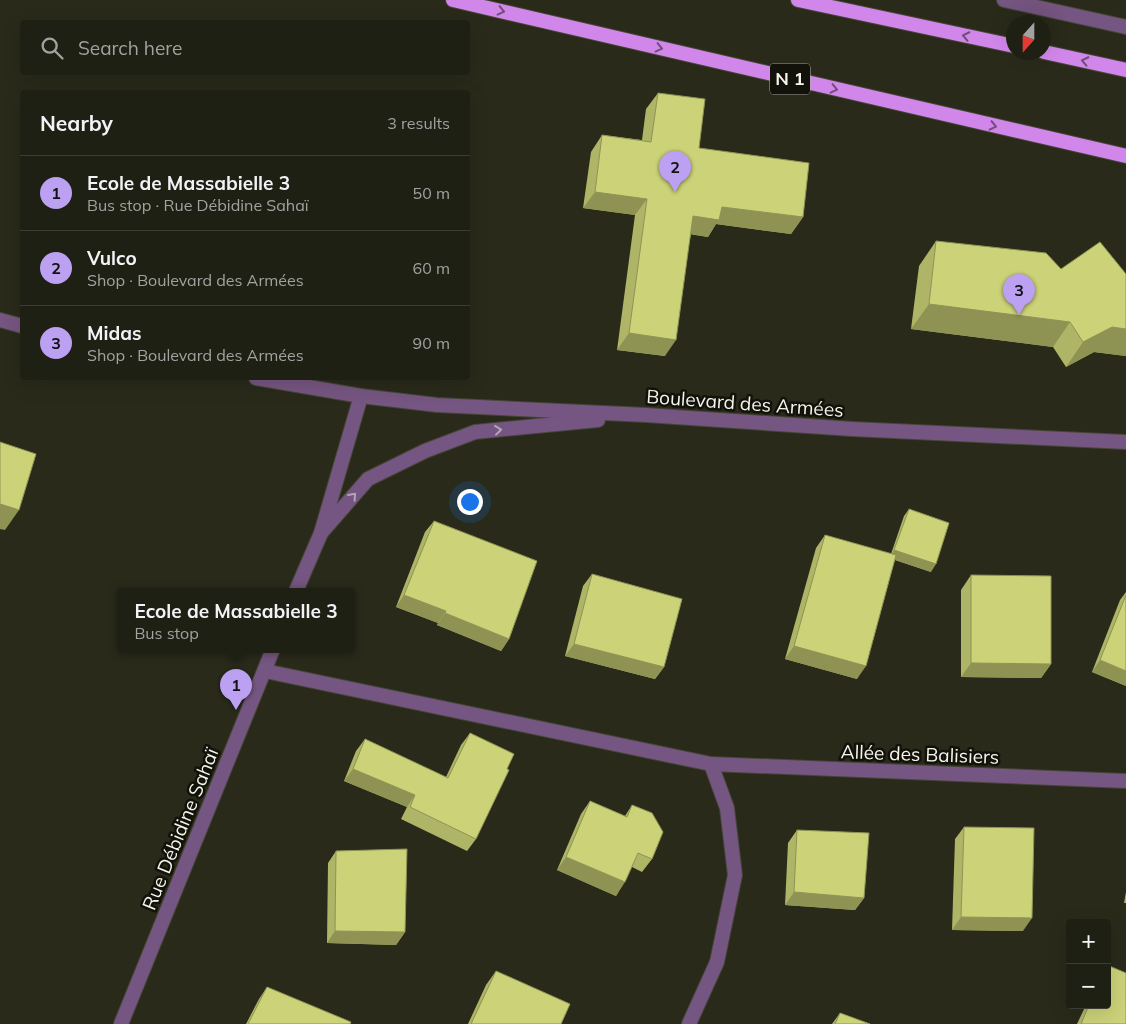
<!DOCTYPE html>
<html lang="en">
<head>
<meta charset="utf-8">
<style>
	body { margin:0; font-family:Mulish,sans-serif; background:#2c2d22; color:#f1f3f6 }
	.controls { position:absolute; right:15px; bottom:15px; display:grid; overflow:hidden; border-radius:5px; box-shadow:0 5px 20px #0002 }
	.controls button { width:45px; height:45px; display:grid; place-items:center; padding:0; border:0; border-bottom:1px solid #3c3e34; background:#1f2014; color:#f1f3f6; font:25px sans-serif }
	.compass { position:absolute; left:1006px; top:15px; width:45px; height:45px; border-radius:50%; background:#1f2014; box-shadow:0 5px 20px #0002; rotate:201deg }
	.you { position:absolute; left:469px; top:501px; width:18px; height:18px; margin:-12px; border:4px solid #fff; border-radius:50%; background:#1a73e8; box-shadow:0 0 0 8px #1a73e833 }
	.badge { display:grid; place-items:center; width:32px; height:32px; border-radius:50%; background:#bca0f2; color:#111; font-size:16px; font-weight:700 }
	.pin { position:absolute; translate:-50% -41px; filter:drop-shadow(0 1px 2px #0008) }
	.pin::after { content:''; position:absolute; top:26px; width:18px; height:15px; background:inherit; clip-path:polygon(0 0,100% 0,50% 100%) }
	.popup { position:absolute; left:117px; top:588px; width:238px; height:65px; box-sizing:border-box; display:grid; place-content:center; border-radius:5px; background:#1f2014; filter:drop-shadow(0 1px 4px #0005); font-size:16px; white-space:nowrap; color:#a1a3a0 }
	.popup b { font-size:19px; color:#f1f3f6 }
	.popup::after { content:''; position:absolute; left:50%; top:100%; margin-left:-10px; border:10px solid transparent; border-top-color:#1f2014 }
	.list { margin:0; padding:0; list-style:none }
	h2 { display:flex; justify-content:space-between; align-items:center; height:65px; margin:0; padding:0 20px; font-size:21px }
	h2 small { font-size:16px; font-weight:400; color:#a1a3a0 }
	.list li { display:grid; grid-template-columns:32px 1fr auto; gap:15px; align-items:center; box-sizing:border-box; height:75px; padding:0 20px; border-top:1px solid #3c3e34 }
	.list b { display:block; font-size:19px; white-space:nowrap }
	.list p { margin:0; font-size:16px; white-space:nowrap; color:#a1a3a0 }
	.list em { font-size:16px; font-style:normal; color:#a1a3a0 }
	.icon { flex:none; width:28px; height:28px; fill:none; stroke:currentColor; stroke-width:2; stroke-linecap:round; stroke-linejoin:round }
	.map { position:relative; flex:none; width:1126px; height:1024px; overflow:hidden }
	.search { position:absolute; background:#1f2014; box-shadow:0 5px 20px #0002; left:20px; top:20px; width:450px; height:55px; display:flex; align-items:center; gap:12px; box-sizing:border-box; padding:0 18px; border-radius:5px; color:#a1a3a0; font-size:19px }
	.panel { position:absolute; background:#1f2014; box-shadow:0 5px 20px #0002; left:20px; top:90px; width:450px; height:290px; border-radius:5px }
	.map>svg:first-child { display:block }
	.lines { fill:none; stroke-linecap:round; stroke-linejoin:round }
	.minor-casing { stroke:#454637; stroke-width:16 }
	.trunk-casing { stroke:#454637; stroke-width:16 }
	.minor { stroke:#755581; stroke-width:14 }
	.trunk { stroke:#d186ea; stroke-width:14 }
	.wall { fill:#afb567 }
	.shaded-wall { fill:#8e9354 }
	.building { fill:#cbd278; stroke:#8e9354 }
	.oneway { stroke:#724c7a }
	.oneway2 { stroke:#b4a5b6 }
	.labels { text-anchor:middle; stroke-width:5; stroke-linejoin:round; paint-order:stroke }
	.shield { fill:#12120b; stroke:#b0b1a8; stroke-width:1 }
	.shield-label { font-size:18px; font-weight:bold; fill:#f4f5eb }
	.street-label { font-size:19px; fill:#f4f5eb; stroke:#12120b }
</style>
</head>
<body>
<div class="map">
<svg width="1126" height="1024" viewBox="0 0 1126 1024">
	<rect width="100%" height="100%" fill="#292a1a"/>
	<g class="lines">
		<g class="minor-casing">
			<g id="minor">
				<polyline points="1004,0 1126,27"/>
				<polyline points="0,320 22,326"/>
				<polyline points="256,378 361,396 437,405 646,415 852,429 1126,442"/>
				<polyline points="321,533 368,479 425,451 475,432 598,420"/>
				<polyline points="296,591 321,533 361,396"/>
				<polyline points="265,671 711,764 1126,781"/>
				<polyline points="121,1024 273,649"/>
				<polyline points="689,1024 717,962 735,875 727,808 711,764"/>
			</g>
		</g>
		<g class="trunk-casing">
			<g id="trunk">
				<polyline points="453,0 1126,156"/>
				<polyline points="798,0 1014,46"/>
				<polyline points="1044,52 1126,70"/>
			</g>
		</g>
		<use href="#minor" class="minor"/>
		<use href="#trunk" class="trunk"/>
	</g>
	<g class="wall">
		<polygon points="658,93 699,148 803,217 791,234 716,224 708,237 691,234 665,356 617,350 635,215 583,208 591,152 602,135 642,140 646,109"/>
		<polygon points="936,241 1061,269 1126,274 1126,356 1094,352 1066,367 1053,347 911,329 919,266"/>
		<polygon points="909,509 931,572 895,560 857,679 785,659 816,548 825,535 891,554 904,516"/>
		<polygon points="434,521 509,639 501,651 437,625 438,623 396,607 425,532"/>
		<polygon points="592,574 664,667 655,679 565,656 583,586"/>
		<polygon points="971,575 1051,664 1041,678 961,677 961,590"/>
		<polygon points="1126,592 1126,686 1092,672 1120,600"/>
		<polygon points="470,733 476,839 467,851 401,819 407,807 344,781 356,751 365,739 446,777 461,745"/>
		<polygon points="590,801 625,816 632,805 652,859 642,872 632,867 616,896 557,870 581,814"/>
		<polygon points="964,827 1023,931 952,930 955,839"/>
		<polygon points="797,830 864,898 855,910 785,905 788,843"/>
		<polygon points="336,851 405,932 396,945 327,943 328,863"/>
		<polygon points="1126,892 1126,903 1124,903"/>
		<polygon points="496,971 561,1024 468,1024 486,985"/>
		<polygon points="267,987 350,1024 246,1024 259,999"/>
		<polygon points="1086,1005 1107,1005 1126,1024 1077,1024"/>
		<polygon points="840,1013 870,1024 832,1024"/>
	</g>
	<g class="shaded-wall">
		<polygon points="595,192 647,199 635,215 583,208"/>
		<polygon points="722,207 803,217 791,234 716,224 708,237 681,233 693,216"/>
		<polygon points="929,304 1070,322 1053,347 911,329"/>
		<polygon points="1112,327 1126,329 1126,356 1094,352 1066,367 1083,342"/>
		<polygon points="629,333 676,340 665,356 617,350"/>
		<polygon points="0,504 19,510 5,530 0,529"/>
		<polygon points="894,550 936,564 931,572 889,558"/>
		<polygon points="404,595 446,611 438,623 396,607"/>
		<polygon points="445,613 509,639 501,651 437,625"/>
		<polygon points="574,644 664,667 655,679 565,656"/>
		<polygon points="794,646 866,666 857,679 785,659"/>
		<polygon points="1100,660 1126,671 1126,686 1092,672"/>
		<polygon points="971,663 1051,664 1041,678 961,677"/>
		<polygon points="353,769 415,795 407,807 344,781"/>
		<polygon points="566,857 625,882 616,896 557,870"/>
		<polygon points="794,892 864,898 855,910 785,905"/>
		<polygon points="961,917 1032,918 1023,931 952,930"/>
		<polygon points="335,931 405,932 396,945 327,943"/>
	</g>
	<g class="building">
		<polygon points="658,93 705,99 699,148 809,163 803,217 722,207 719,220 693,216 676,340 629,333 647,199 595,192 602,135 651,142"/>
		<polygon points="936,241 1046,253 1061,269 1100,242 1126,274 1126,329 1112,327 1083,342 1070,322 929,304"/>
		<polygon points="0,442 36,454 19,510 0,504"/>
		<polygon points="909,509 949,523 936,564 894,550"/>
		<polygon points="434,521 537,561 509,639 445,613 446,611 404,595"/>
		<polygon points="825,535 896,555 866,666 794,646"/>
		<polygon points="592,574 682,599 664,667 574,644"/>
		<polygon points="971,575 1051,576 1051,664 971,663"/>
		<polygon points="1126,595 1126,671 1100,660"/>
		<polygon points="470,733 514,754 507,769 509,770 476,839 410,807 415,795 353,769 365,739 448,778"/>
		<polygon points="590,801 627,817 632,805 652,813 663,832 652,859 638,853 625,882 566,857"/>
		<polygon points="964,827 1034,828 1032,918 961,917"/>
		<polygon points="797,830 869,833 864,898 794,892"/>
		<polygon points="407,849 405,932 335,931 336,851"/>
		<polygon points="1107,965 1126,973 1126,1024 1081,1024 1089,1005 1107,1005"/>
		<polygon points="496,971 570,1004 561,1024 471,1024"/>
		<polygon points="267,987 351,1022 350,1024 248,1024"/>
		<polygon points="840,1013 870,1024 835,1024"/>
	</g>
	<defs><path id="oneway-chevron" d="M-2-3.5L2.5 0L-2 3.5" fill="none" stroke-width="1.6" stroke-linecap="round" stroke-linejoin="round" transform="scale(1.25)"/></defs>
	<g class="oneway">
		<use href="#oneway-chevron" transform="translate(501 11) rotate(13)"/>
		<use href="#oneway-chevron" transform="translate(966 36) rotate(-168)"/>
		<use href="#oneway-chevron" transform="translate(659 48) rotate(13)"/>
		<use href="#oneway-chevron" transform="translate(1085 61) rotate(-168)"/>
		<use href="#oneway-chevron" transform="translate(834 89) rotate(13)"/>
		<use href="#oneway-chevron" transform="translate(993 126) rotate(13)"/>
	</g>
	<g class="oneway2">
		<use href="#oneway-chevron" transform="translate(498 430) rotate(-6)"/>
		<use href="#oneway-chevron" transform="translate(353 496) rotate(-48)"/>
	</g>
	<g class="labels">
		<rect class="shield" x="770" y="63.5" width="40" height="31" rx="4"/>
		<g class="shield-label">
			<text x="790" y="85">N 1</text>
		</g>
		<g class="street-label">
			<text transform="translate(745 403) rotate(4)" y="7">Boulevard des Armées</text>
			<text transform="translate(920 754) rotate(2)" y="7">Allée des Balisiers</text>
			<text transform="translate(180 829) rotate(-68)" y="7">Rue Débidine Sahaï</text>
		</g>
	</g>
</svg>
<div class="controls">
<button>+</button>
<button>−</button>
</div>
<svg class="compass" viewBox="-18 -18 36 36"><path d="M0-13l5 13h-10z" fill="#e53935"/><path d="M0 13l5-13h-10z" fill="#a1a3a0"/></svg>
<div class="you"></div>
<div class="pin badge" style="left:236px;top:710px">1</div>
<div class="popup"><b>Ecole de Massabielle 3</b>Bus stop</div>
<div class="pin badge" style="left:675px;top:192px">2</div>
<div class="pin badge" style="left:1019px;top:315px">3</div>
<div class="search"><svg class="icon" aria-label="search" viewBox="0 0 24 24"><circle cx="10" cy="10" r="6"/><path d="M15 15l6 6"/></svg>Search here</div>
<section class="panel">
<h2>Nearby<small>3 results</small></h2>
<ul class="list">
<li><span class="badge">1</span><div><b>Ecole de Massabielle 3</b><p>Bus stop · Rue Débidine Sahaï</p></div><em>50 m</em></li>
<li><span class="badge">2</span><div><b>Vulco</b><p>Shop · Boulevard des Armées</p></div><em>60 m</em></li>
<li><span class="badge">3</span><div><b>Midas</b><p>Shop · Boulevard des Armées</p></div><em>90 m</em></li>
</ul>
</section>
</div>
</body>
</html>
